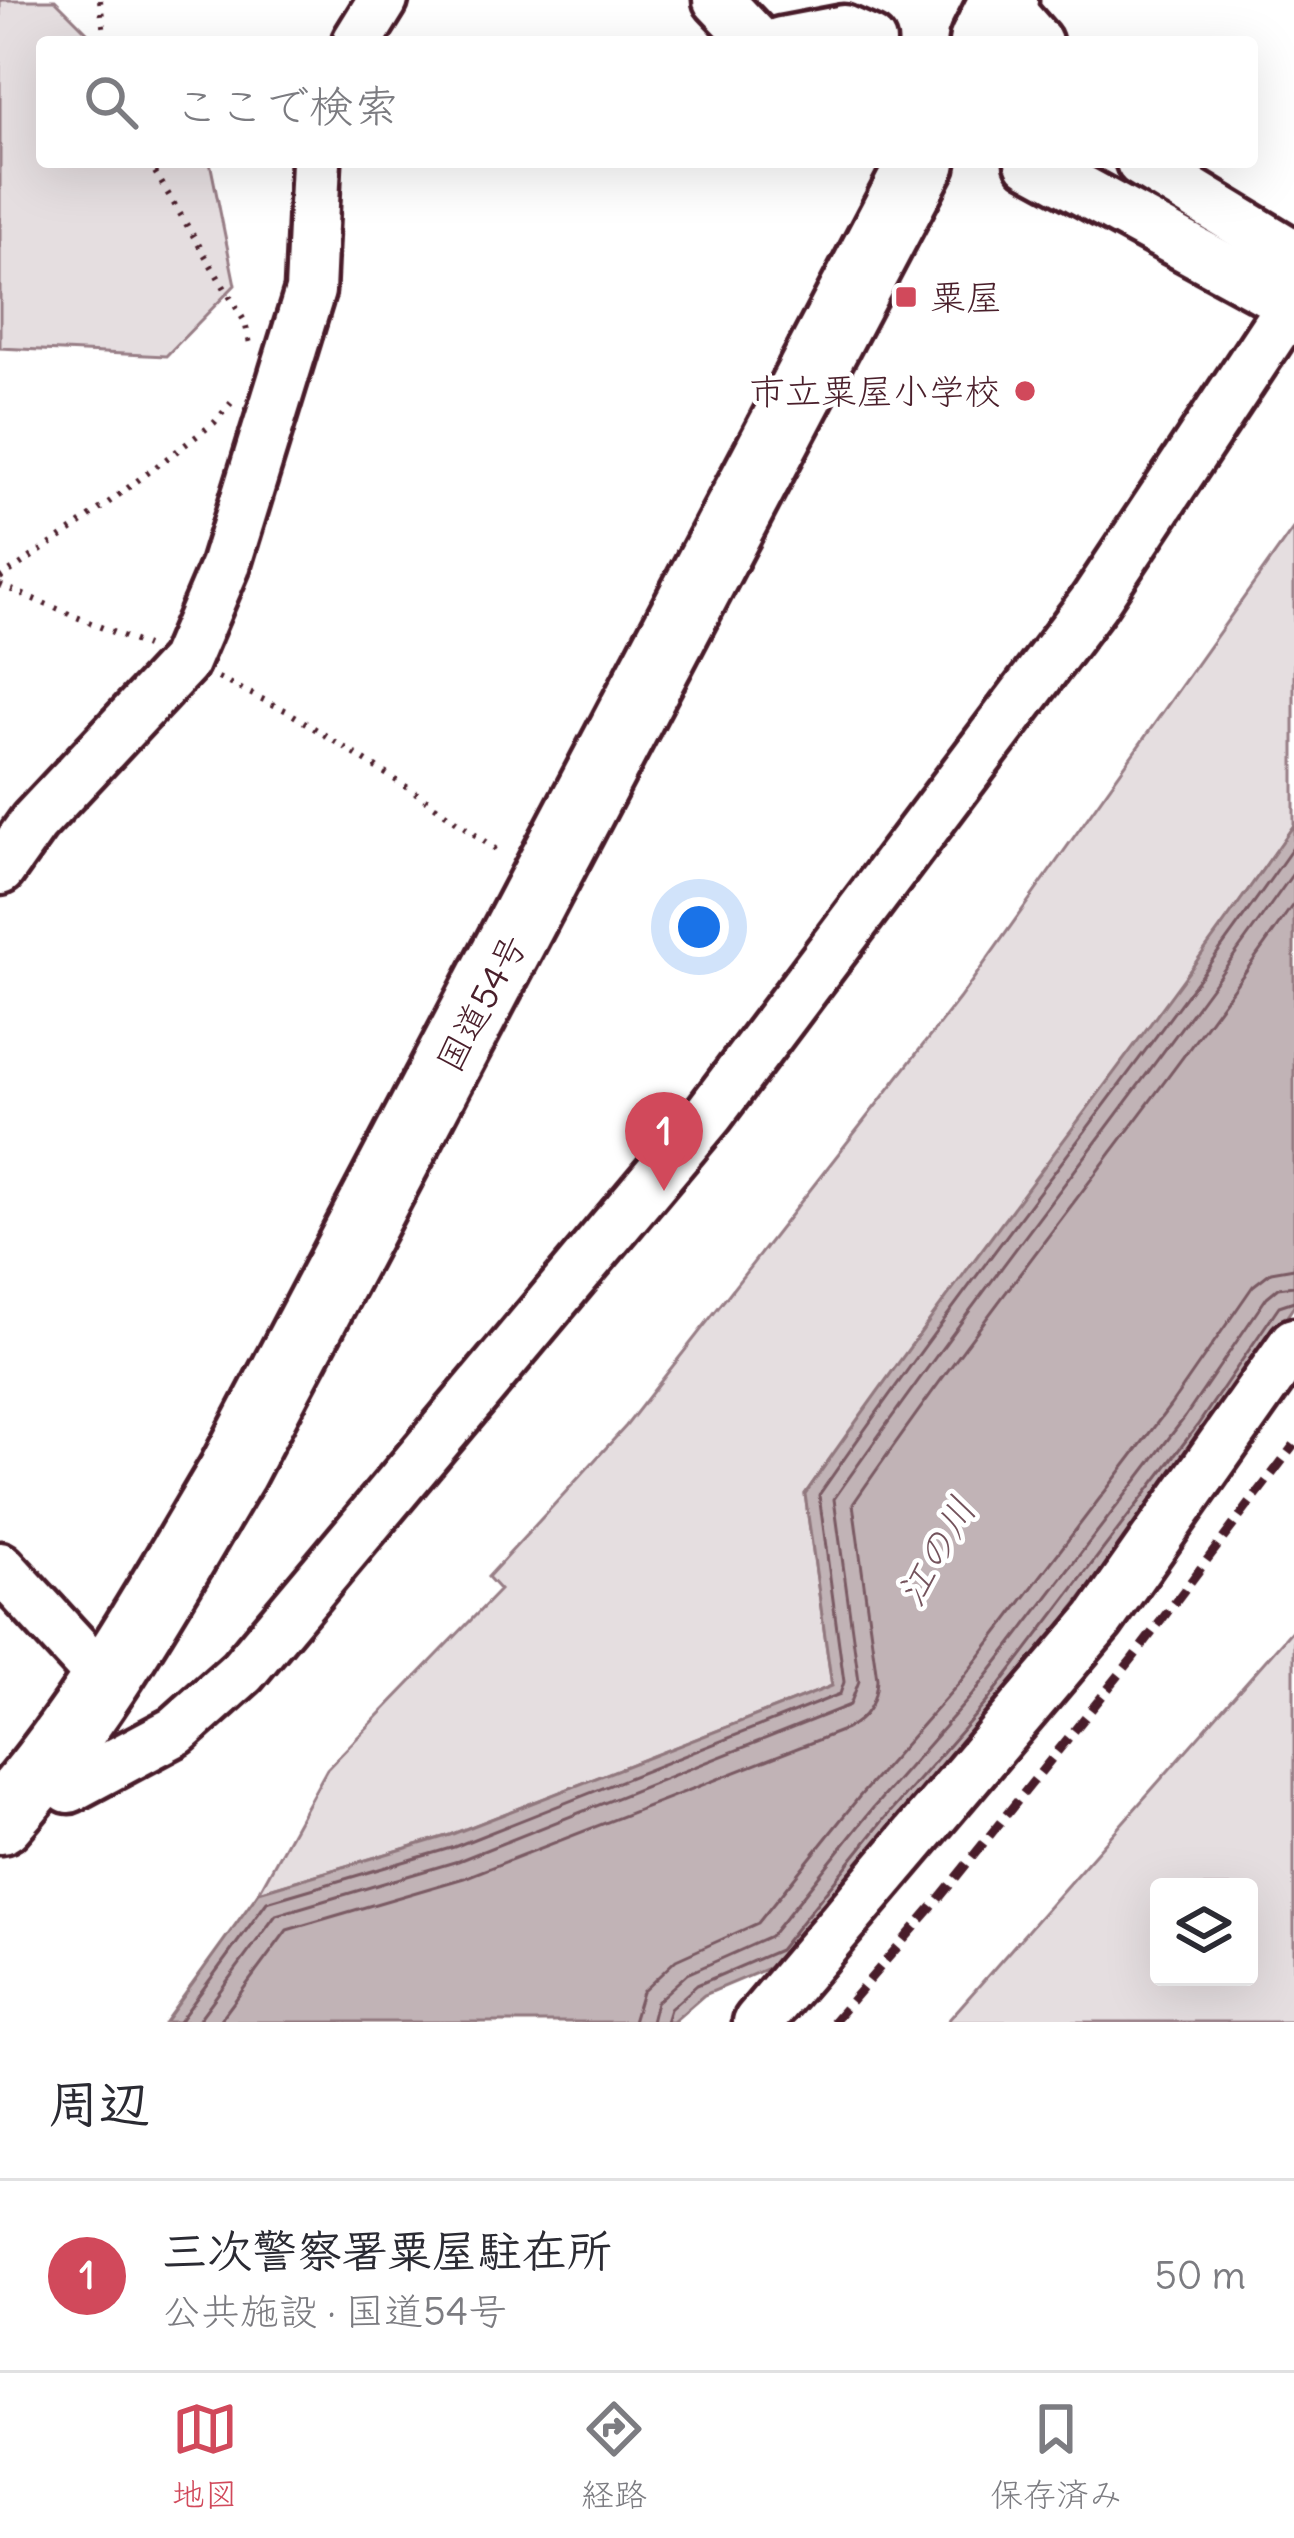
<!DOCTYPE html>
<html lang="ja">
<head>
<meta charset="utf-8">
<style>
	body { margin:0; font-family:Delius,"Klee One",sans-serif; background:#f7f7f7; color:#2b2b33 }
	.controls { position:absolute; right:36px; bottom:36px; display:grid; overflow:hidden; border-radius:12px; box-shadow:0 12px 48px #0002 }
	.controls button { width:108px; height:108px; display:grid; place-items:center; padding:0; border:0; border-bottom:3px solid #e1e1e2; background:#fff; color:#2b2b33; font:60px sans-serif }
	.you { position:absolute; left:699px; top:927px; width:42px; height:42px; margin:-30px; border:9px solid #fff; border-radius:50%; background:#1a73e8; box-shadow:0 0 0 18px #1a73e833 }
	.badge { display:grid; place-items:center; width:78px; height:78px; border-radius:50%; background:#d1495b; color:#fff; font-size:39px; font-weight:700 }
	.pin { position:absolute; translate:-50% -99px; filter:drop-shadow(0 3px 6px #0008) }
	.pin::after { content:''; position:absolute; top:63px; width:42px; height:36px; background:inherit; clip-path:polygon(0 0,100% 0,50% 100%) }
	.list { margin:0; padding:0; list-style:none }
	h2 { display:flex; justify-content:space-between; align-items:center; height:156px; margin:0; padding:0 48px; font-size:51px }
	h2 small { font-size:39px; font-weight:400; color:#7c7c81 }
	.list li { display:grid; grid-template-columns:78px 1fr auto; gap:36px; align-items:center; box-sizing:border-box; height:192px; padding:0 48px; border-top:3px solid #e1e1e2 }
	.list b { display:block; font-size:45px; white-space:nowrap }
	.list p { margin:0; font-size:39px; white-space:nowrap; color:#7c7c81 }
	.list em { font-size:39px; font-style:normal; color:#7c7c81 }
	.icon { flex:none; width:66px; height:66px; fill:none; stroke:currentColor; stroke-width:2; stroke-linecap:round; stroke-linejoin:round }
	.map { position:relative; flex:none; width:1294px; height:2022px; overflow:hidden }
	.search { position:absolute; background:#fff; box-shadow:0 12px 48px #0002; left:36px; right:36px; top:36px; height:132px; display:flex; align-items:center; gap:30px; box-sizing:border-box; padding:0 42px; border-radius:12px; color:#7c7c81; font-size:45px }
	.sheet { height:348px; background:#fff }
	nav { display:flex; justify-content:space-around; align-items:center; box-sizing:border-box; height:168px; border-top:3px solid #e1e1e2; background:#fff; font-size:33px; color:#7c7c81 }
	nav a { display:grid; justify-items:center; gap:6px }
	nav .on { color:#d1495b }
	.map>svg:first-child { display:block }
	.green { fill:#e5dee0; stroke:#987e86; stroke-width:3; fill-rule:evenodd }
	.water { fill:#c1b3b6; stroke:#91787e; stroke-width:3 }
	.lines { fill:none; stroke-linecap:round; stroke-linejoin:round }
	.shore { stroke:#7a5a63; stroke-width:3 }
	.minor-casing { stroke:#4a1f2b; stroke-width:57 }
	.highway-casing { stroke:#4a1f2b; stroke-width:75 }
	.path { stroke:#4a1f2b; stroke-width:6; stroke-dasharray:3 9; stroke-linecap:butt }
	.minor { stroke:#fff; stroke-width:48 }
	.highway { stroke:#fff; stroke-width:66 }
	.rail { stroke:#4a1f2b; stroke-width:9; stroke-dasharray:18 9; stroke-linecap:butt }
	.poi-dot { fill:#d1495b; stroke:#fff; stroke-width:4.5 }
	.labels { text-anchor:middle; stroke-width:9; stroke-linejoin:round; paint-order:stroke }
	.poi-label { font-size:36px; fill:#4a1f2b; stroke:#fff; text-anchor:start }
	.street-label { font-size:36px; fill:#4a1f2b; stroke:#fff }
	.water-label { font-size:39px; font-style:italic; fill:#74535c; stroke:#fff }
</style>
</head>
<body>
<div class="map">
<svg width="1294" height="2022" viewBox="0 0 1294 2022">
	<rect width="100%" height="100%" fill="#fff"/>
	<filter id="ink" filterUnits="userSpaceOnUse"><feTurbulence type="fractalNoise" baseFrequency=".00833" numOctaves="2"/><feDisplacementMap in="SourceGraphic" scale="24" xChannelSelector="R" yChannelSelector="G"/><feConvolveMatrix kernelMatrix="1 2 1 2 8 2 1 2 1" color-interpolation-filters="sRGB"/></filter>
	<g filter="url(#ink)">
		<g class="green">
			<polygon points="0,0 55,0 97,42 42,42 42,162 210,162 235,285 166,356 0,348"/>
			<polygon points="1294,527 1294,825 1199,960 805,1494 832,1686 450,1835 259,1892 327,1769 500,1590 488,1577 626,1426 959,999"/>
			<path d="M1294,1628V2022H947ZM1249,1887V1977H1159V1887Z"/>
		</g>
		<path class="water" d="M1294,825V1306L1207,1433L995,1710L785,1961L704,1995L673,2022H165L259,1892L450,1835L832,1686L805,1494C963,1267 1136,1051 1294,825Z"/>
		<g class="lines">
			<g class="shore">
				<path d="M179,2022L267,1902L454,1847L840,1694L844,1682L819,1495C971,1274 1140,1066 1294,846"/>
				<path d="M197,2022L276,1915L458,1861L850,1705L859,1681L834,1499C982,1286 1145,1084 1294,872"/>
				<path d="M219,2022L287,1930L464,1878L846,1729C867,1718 876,1703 877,1679L853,1504C994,1299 1152,1107 1294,903"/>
				<polyline points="633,2022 642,1992 676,1960 758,1923 859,1797 960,1682 1170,1406 1253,1286 1271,1272 1294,1268"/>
				<polyline points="651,2022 656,2002 687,1974 770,1937 873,1808 974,1693 1185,1417 1267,1297 1278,1288 1294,1286"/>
				<polyline points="666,2022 670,2009 697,1985 779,1950 885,1818 986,1703 1197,1426 1279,1306 1294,1301"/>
			</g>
			<g class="minor-casing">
				<g id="minor">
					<polyline points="718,0 758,42"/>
					<polyline points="1003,3 1037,42"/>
					<polyline points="357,42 383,0"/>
					<polyline points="781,42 844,30 871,42"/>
					<polyline points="1030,162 1291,304 1284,315"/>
					<polyline points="1141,162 1294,255"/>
					<polyline points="0,870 34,822 184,662 225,566 310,291 316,162"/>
					<polyline points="0,1567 107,1683"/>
					<polyline points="48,1765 69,1788 176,1731 242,1672 709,1114 1094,602 1294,300"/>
					<polyline points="758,2022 1099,1620 1294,1343"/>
				</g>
			</g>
			<g class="highway-casing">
				<g id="highway">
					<polyline points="983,42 1004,0"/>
					<path d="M0,1820C94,1714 160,1593 232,1472L922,162"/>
				</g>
			</g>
			<g class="path">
				<polyline points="100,0 105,42"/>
				<polyline points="149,162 245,322 250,344"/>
				<polyline points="0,578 76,527 214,423 231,403"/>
				<polyline points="0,585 146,646"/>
				<polyline points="218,678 287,711 424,798 502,854"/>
			</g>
			<use href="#minor" class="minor"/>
			<use href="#highway" class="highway"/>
			<polyline class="rail" points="833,2022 932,1907 1132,1659 1294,1445"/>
		</g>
	</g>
	<g class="poi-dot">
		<rect x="894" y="285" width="24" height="24" rx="6"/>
		<circle cx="1025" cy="391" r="12"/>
	</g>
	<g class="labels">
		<g class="poi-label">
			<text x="930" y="310">粟屋</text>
			<text x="1001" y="404" text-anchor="end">市立粟屋小学校</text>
		</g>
		<g class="street-label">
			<text transform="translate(481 1003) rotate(-62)" y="13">国道54号</text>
		</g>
		<g class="water-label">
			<text transform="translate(936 1551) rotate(-60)" y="14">江の川</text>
		</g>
	</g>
</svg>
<div class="controls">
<button><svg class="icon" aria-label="layers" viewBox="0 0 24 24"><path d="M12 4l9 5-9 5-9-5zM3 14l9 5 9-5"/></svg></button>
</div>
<div class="you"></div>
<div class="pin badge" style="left:664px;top:1191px">1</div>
<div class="search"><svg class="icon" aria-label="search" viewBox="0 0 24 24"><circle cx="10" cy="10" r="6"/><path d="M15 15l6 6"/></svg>ここで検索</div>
</div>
<section class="sheet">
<h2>周辺<small></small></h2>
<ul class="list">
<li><span class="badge">1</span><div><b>三次警察署粟屋駐在所</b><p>公共施設 · 国道54号</p></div><em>50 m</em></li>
</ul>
</section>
<nav>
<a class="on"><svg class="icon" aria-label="map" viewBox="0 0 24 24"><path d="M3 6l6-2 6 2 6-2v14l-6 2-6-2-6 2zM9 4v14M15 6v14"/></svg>地図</a>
<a><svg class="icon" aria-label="directions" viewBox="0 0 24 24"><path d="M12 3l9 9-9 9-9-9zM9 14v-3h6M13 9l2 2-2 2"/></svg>経路</a>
<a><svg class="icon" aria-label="saved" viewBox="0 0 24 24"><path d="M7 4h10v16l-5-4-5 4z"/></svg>保存済み</a>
</nav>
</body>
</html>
